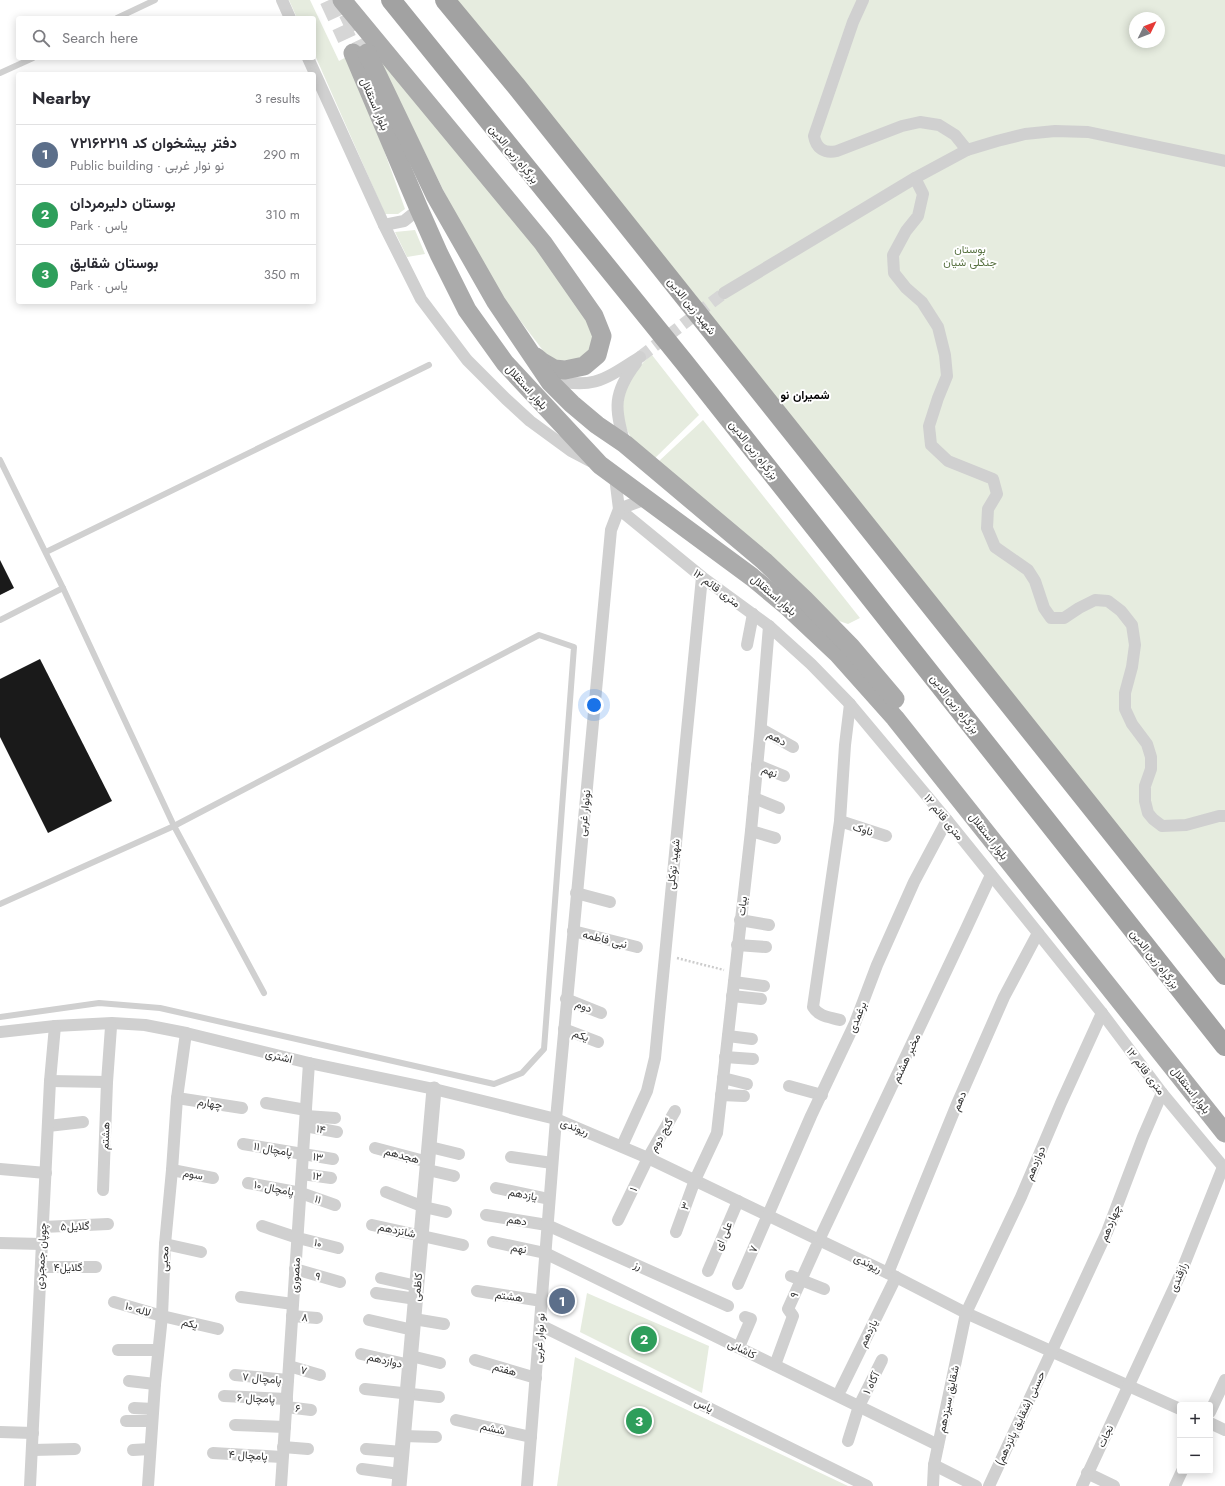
<!DOCTYPE html>
<html lang="en">
<head>
<meta charset="utf-8">
<style>
	body { margin:0; font-family:Jost,Vazirmatn,sans-serif; background:#f2f2f3; color:#2b2b33 }
	.controls { position:absolute; right:12px; bottom:12px; display:grid; overflow:hidden; border-radius:4px; box-shadow:0 2px 10px #0003 }
	.controls button { width:36px; height:36px; display:grid; place-items:center; padding:0; border:0; border-bottom:1px solid #e1e1e2; background:#fff; color:#2b2b33; font:20px sans-serif }
	.compass { position:absolute; left:1129px; top:12px; width:36px; height:36px; border-radius:50%; background:#fff; box-shadow:0 2px 10px #0003; rotate:47deg }
	.you { position:absolute; left:594px; top:705px; width:14px; height:14px; margin:-10px; border:3px solid #fff; border-radius:50%; background:#1a73e8; box-shadow:0 0 0 6px #1a73e833 }
	.badge { display:grid; place-items:center; width:26px; height:26px; border-radius:50%; background:#e63946; color:#fff; font-size:13px; font-weight:700 }
	.pin { position:absolute; translate:-50% -50%; border:2px solid #fff; box-shadow:0 1px 4px #0006 }
	.list { margin:0; padding:0; list-style:none }
	h2 { display:flex; justify-content:space-between; align-items:center; height:52px; margin:0; padding:0 16px; font-size:17px }
	h2 small { font-size:13px; font-weight:400; color:#7c7c81 }
	.list li { display:grid; grid-template-columns:26px 1fr auto; gap:12px; align-items:center; box-sizing:border-box; height:60px; padding:0 16px; border-top:1px solid #e1e1e2 }
	.list b { display:block; font-size:15px; white-space:nowrap }
	.list p { margin:0; font-size:13px; white-space:nowrap; color:#7c7c81 }
	.list em { font-size:13px; font-style:normal; color:#7c7c81 }
	.icon { flex:none; width:22px; height:22px; fill:none; stroke:currentColor; stroke-width:2; stroke-linecap:round; stroke-linejoin:round }
	.map { position:relative; flex:none; width:1225px; height:1486px; overflow:hidden }
	.search { position:absolute; background:#fff; box-shadow:0 2px 10px #0003; left:16px; top:16px; width:300px; height:44px; display:flex; align-items:center; gap:10px; box-sizing:border-box; padding:0 14px; border-radius:4px; color:#7c7c81; font-size:15px }
	.panel { position:absolute; background:#fff; box-shadow:0 2px 10px #0003; left:16px; top:72px; width:300px; height:232px; border-radius:4px }
	.map>svg:first-child { display:block }
	.green { fill:#e6ecdf; fill-rule:evenodd }
	.building { fill:#1a1a1a }
	.lines { fill:none; stroke-linecap:round; stroke-linejoin:round }
	.minor-tunnel { stroke:#d6d6d6; stroke-width:12; stroke-dasharray:12 6; stroke-linecap:butt }
	.primary-tunnel { stroke:#d6d6d6; stroke-width:19; stroke-dasharray:19 10; stroke-linecap:butt }
	.path { stroke:#cdcdcd; stroke-width:2.5; stroke-dasharray:2 2; stroke-linecap:butt }
	.service { stroke:#d0d0d0; stroke-width:6 }
	.minor { stroke:#d0d0d0; stroke-width:12 }
	.tertiary { stroke:#d0d0d0; stroke-width:15 }
	.primary { stroke:#ababab; stroke-width:19 }
	.trunk { stroke:#a2a2a2; stroke-width:20 }
	.labels { text-anchor:middle; stroke-width:4; stroke-linejoin:round; paint-order:stroke }
	.street-label { font-size:11px; fill:#333; stroke:#fff }
	.park-label { font-size:11px; fill:#56703f; stroke:#fff }
	.neighbourhood-label { font-size:12px; font-weight:bold; fill:#000; stroke:#fff }
</style>
</head>
<body>
<div class="map">
<svg width="1225" height="1486" viewBox="0 0 1225 1486">
	<rect width="100%" height="100%" fill="#fff"/>
	<g class="green">
		<polygon points="289,0 310,0 339,61 350,55 405,209 398,214 385,214 314,53 314,18 297,18"/>
		<path d="M445,0H1225V979ZM1135,18H1159V42H1135Z"/>
		<polygon points="372,45 544,254 589,319 594,343 582,360 551,361 516,315 498,289 456,216"/>
		<polygon points="415,230 425,254 407,257 395,232"/>
		<path d="M652,355L699,415L654,459C645,451 633,443 628,432C614,405 629,372 652,355Z"/>
		<polygon points="703,420 860,618 848,624 833,619 658,462"/>
		<polygon points="587,1293 709,1346 702,1393 580,1332"/>
		<polygon points="575,1357 848,1486 557,1486"/>
	</g>
	<g class="building">
		<polygon points="0,560 14,588 0,595"/>
		<polygon points="40,659 112,801 48,833 0,737 0,679"/>
	</g>
	<g class="lines">
		<polyline class="minor-tunnel" points="640,357 724,293"/>
		<g class="primary-tunnel">
			<polyline points="329,0 347,39"/>
			<polyline points="348,13 367,53"/>
		</g>
		<polyline class="path" points="677,958 724,970"/>
		<g class="service">
			<polyline points="117,18 155,0"/>
			<polyline points="0,73 33,58"/>
			<polyline points="0,460 63,588 174,826 264,993"/>
			<polyline points="46,552 429,365"/>
			<polyline points="0,620 63,588"/>
			<polyline points="0,904 174,826 539,635 574,647 544,1049 522,1073 494,1084 160,1008 99,1003 0,1017"/>
		</g>
		<g class="minor">
			<polyline points="282,0 290,18"/>
			<path d="M863,0L853,22L814,136C816,148 824,154 837,151L902,126L920,122L939,125L955,135L967,150"/>
			<polyline points="308,58 384,225 421,299 467,360 506,399 530,421 571,451 590,461"/>
			<polyline points="915,178 923,194 918,216 906,231 893,255 894,273 906,288 922,302 938,327 945,355 947,376 938,398 929,426 931,445 948,461 993,479 997,494 988,509 987,528 995,547 1028,570 1035,581 1044,608 1051,618 1064,618 1079,608 1095,600 1108,601 1121,611 1132,625 1135,645 1132,667 1125,693 1125,709 1132,724 1147,744 1151,757 1151,769 1145,786 1145,801 1148,813 1153,819 1162,826 1186,825 1219,816 1225,816"/>
			<polyline points="384,225 404,221 419,209"/>
			<polyline points="724,293 915,178 967,150 997,141 1025,134 1055,131 1088,132 1225,161"/>
			<path d="M549,379C593,390 604,380 640,357"/>
			<path d="M625,444C614,409 613,393 636,363"/>
			<polyline points="619,509 702,577 769,626 811,664 850,704 947,820 1038,933 1102,1013 1162,1093 1225,1169"/>
			<polyline points="619,509 646,499"/>
			<polyline points="747,645 753,614"/>
			<polyline points="761,729 793,747"/>
			<polyline points="757,765 784,776"/>
			<polyline points="754,798 779,808"/>
			<polyline points="840,821 886,836"/>
			<polyline points="751,831 775,838"/>
			<polyline points="576,893 610,902"/>
			<polyline points="740,920 769,925"/>
			<polyline points="573,931 637,947"/>
			<polyline points="737,945 766,947"/>
			<polyline points="734,982 764,986"/>
			<polyline points="732,996 761,999"/>
			<polyline points="566,999 601,1013"/>
			<path d="M840,1020C830,1017 819,1017 813,1007L840,821L845,745L850,704"/>
			<polyline points="564,1029 598,1042"/>
			<polyline points="0,1032 55,1026 112,1023 145,1025 186,1033 309,1063 434,1089 556,1119 648,1158 896,1277 966,1313 1180,1409"/>
			<polyline points="728,1036 752,1039"/>
			<polyline points="725,1057 753,1059"/>
			<polyline points="723,1078 747,1084"/>
			<polyline points="50,1081 107,1082"/>
			<polyline points="789,1086 822,1095"/>
			<polyline points="721,1095 744,1096"/>
			<polyline points="177,1098 242,1108"/>
			<polyline points="266,1103 306,1110"/>
			<polyline points="306,1116 335,1118"/>
			<polyline points="48,1126 83,1122"/>
			<polyline points="305,1126 337,1132"/>
			<polyline points="243,1144 333,1159"/>
			<polyline points="622,1146 647,1091 655,1058 702,577"/>
			<polyline points="430,1147 459,1154"/>
			<polyline points="375,1148 428,1162"/>
			<polyline points="511,1157 552,1163"/>
			<polyline points="0,1169 46,1173"/>
			<polyline points="172,1170 213,1178"/>
			<polyline points="428,1170 454,1176"/>
			<polyline points="302,1174 331,1178"/>
			<polyline points="248,1183 301,1193 335,1205"/>
			<polyline points="496,1188 549,1199"/>
			<polyline points="103,1190 107,1082 111,1027"/>
			<polyline points="386,1192 424,1207 446,1212"/>
			<polyline points="486,1215 547,1225 728,1306"/>
			<polyline points="618,1220 648,1158 675,1111"/>
			<polyline points="372,1225 463,1245"/>
			<polyline points="262,1226 298,1238 338,1248"/>
			<polyline points="43,1227 108,1224"/>
			<polyline points="676,1232 695,1180 717,1133 751,831 760,736 769,626"/>
			<polyline points="819,1240 966,929 991,875"/>
			<polyline points="493,1242 545,1253 938,1445"/>
			<polyline points="0,1243 42,1244"/>
			<polyline points="165,1244 201,1252"/>
			<polyline points="41,1267 96,1267"/>
			<polyline points="295,1269 340,1282"/>
			<polyline points="708,1271 738,1201"/>
			<polyline points="888,1273 957,1104 1004,997 1038,933"/>
			<polyline points="791,1276 824,1289"/>
			<polyline points="381,1278 417,1286"/>
			<polyline points="738,1284 811,1116 855,1023 877,965 914,882 947,820"/>
			<polyline points="477,1291 542,1301"/>
			<polyline points="376,1293 416,1299"/>
			<polyline points="241,1297 293,1304"/>
			<polyline points="114,1302 162,1316 218,1329"/>
			<polyline points="292,1316 317,1318"/>
			<polyline points="414,1319 444,1324"/>
			<polyline points="369,1320 413,1330"/>
			<polyline points="540,1325 867,1486"/>
			<polyline points="739,1347 751,1319 745,1317"/>
			<polyline points="118,1350 158,1350"/>
			<polyline points="361,1354 410,1365"/>
			<polyline points="411,1356 440,1363"/>
			<polyline points="475,1360 536,1378"/>
			<polyline points="775,1365 793,1316 788,1309 816,1247"/>
			<polyline points="289,1366 320,1375"/>
			<polyline points="235,1375 288,1380"/>
			<polyline points="129,1381 155,1384"/>
			<polyline points="365,1389 439,1397"/>
			<polyline points="841,1389 896,1277"/>
			<polyline points="224,1396 287,1399"/>
			<polyline points="286,1407 311,1410"/>
			<polyline points="134,1408 153,1409"/>
			<polyline points="1210,1412 1225,1380"/>
			<polyline points="456,1420 531,1437"/>
			<polyline points="126,1421 152,1421"/>
			<polyline points="1210,1423 1225,1430"/>
			<polyline points="235,1425 285,1427"/>
			<polyline points="0,1432 33,1433"/>
			<polyline points="403,1436 436,1437"/>
			<polyline points="848,1441 859,1406 882,1360"/>
			<polyline points="283,1447 308,1449"/>
			<polyline points="366,1449 402,1452"/>
			<polyline points="32,1450 75,1449"/>
			<polyline points="133,1450 150,1449"/>
			<polyline points="213,1453 282,1457"/>
			<polyline points="934,1465 976,1486"/>
			<polyline points="362,1469 400,1474"/>
			<polyline points="1087,1473 1114,1486"/>
			<polyline points="30,1486 50,1081 55,1026"/>
			<polyline points="148,1486 155,1384 162,1316 165,1244 172,1170 177,1098 186,1033"/>
			<polyline points="281,1486 309,1063"/>
			<polyline points="527,1486 556,1119 611,530 619,509 615,477"/>
			<polyline points="933,1486 934,1465 966,1313 1021,1197 1061,1103 1102,1013"/>
			<polyline points="989,1486 1107,1232 1143,1137 1162,1093"/>
			<polyline points="1082,1486 1180,1275 1223,1167"/>
			<polyline points="1175,1486 1182,1471"/>
		</g>
		<polyline class="tertiary" points="399,1486 434,1089"/>
		<g class="primary">
			<polyline points="342,0 543,243 594,316 602,336 597,355 584,366 565,370 554,369 542,362 536,357"/>
			<polyline points="353,53 419,209 439,254 467,310 505,363 600,465 752,577 788,607 837,653 895,718 1225,1133"/>
			<polyline points="367,53 435,195 496,302 550,382 572,404 597,425 625,444 764,561 805,600 851,647 895,699"/>
		</g>
		<g class="trunk">
			<polyline points="391,0 684,362 1225,1046"/>
			<polyline points="445,0 517,87 1225,975"/>
		</g>
	</g>
	<g class="labels">
		<g class="street-label">
			<text transform="translate(375 104) rotate(67)" y="4">بلوار استقلال</text>
			<text transform="translate(514 154) rotate(51)" y="4">بزرگراه زین الدین</text>
			<text transform="translate(692 306) rotate(51)" y="4">شهید زین الدین</text>
			<text transform="translate(527 387) rotate(48)" y="4">بلوار استقلال</text>
			<text transform="translate(754 450) rotate(52)" y="4">بزرگراه زین الدین</text>
			<text transform="translate(717 588) rotate(37)" y="4">۱۲ متری قائم</text>
			<text transform="translate(774 595) rotate(41)" y="4">بلوار استقلال</text>
			<text transform="translate(955 704) rotate(52)" y="4">بزرگراه زین الدین</text>
			<text transform="translate(777 738) rotate(29)" y="4">دهم</text>
			<text transform="translate(770 771) rotate(22)" y="4">نهم</text>
			<text transform="translate(584 813) rotate(-84)" y="4">نونوار غربی</text>
			<text transform="translate(944 817) rotate(51)" y="4">۱۲ متری قائم</text>
			<text transform="translate(863 829) rotate(18)" y="4">ناوک</text>
			<text transform="translate(989 836) rotate(52)" y="4">بلوار استقلال</text>
			<text transform="translate(673 864) rotate(-84)" y="4">شهید توکلی</text>
			<text transform="translate(742 906) rotate(-83)" y="4">بیات</text>
			<text transform="translate(605 939) rotate(14)" y="4">نبی فاطمه</text>
			<text transform="translate(1155 959) rotate(52)" y="4">بزرگراه زین الدین</text>
			<text transform="translate(584 1006) rotate(22)" y="4">دوم</text>
			<text transform="translate(857 1017) rotate(-68)" y="4">برغمدی</text>
			<text transform="translate(581 1035) rotate(20)" y="4">یکم</text>
			<text transform="translate(279 1056) rotate(14)" y="4">اشتری</text>
			<text transform="translate(906 1058) rotate(-65)" y="4">مخبر هشتم</text>
			<text transform="translate(1146 1071) rotate(53)" y="4">۱۲ متری قائم</text>
			<text transform="translate(1191 1090) rotate(52)" y="4">بلوار استقلال</text>
			<text transform="translate(959 1101) rotate(-67)" y="4">دهم</text>
			<text transform="translate(210 1103) rotate(9)" y="4">چهارم</text>
			<text transform="translate(575 1127) rotate(22)" y="4">ریوندی</text>
			<text transform="translate(321 1129) rotate(10)" y="4">۱۴</text>
			<text transform="translate(661 1135) rotate(-60)" y="4">گنج دوم</text>
			<text transform="translate(105 1136) rotate(-88)" y="4">هشتم</text>
			<text transform="translate(273 1149) rotate(10)" y="4">۱۱ پامچال</text>
			<text transform="translate(402 1155) rotate(15)" y="4">هجدهم</text>
			<text transform="translate(318 1157) rotate(10)" y="4">۱۳</text>
			<text transform="translate(1035 1163) rotate(-67)" y="4">دوازدهم</text>
			<text transform="translate(193 1174) rotate(10)" y="4">سوم</text>
			<text transform="translate(317 1176) rotate(8)" y="4">۱۲</text>
			<text transform="translate(274 1188) rotate(11)" y="4">۱۰ پامچال</text>
			<text transform="translate(633 1189) rotate(-64)" y="4">۱</text>
			<text transform="translate(523 1194) rotate(11)" y="4">یازدهم</text>
			<text transform="translate(318 1199) rotate(19)" y="4">۱۱</text>
			<text transform="translate(685 1206) rotate(-69)" y="4">۳</text>
			<text transform="translate(517 1220) rotate(9)" y="4">دهم</text>
			<text transform="translate(1110 1223) rotate(-68)" y="4">چهاردهم</text>
			<text transform="translate(75 1226) rotate(-2)" y="4">گلایل۵</text>
			<text transform="translate(397 1230) rotate(12)" y="4">شانزدهم</text>
			<text transform="translate(723 1236) rotate(-67)" y="4">علی ای</text>
			<text transform="translate(318 1243) rotate(15)" y="4">۱۰</text>
			<text transform="translate(519 1248) rotate(11)" y="4">نهم</text>
			<text transform="translate(753 1249) rotate(-67)" y="4">۷</text>
			<text transform="translate(41 1256) rotate(-87)" y="4">چوپان جمجردی</text>
			<text transform="translate(164 1259) rotate(-88)" y="4">محبی</text>
			<text transform="translate(868 1263) rotate(26)" y="4">ریوندی</text>
			<text transform="translate(638 1265) rotate(24)" y="4">رز</text>
			<text x="68" y="1271">گلایل۴</text>
			<text transform="translate(295 1275) rotate(-86)" y="4">منصوری</text>
			<text transform="translate(318 1276) rotate(16)" y="4">۹</text>
			<text transform="translate(1178 1277) rotate(-67)" y="4">رازقندی</text>
			<text transform="translate(417 1287) rotate(-85)" y="4">کاظمی</text>
			<text transform="translate(794 1295) rotate(-66)" y="4">۹</text>
			<text transform="translate(509 1296) rotate(8)" y="4">هشتم</text>
			<text transform="translate(138 1309) rotate(17)" y="4">لاله ۱۰</text>
			<text transform="translate(305 1317) rotate(6)" y="4">۸</text>
			<text transform="translate(190 1323) rotate(13)" y="4">یکم</text>
			<text transform="translate(868 1333) rotate(-64)" y="4">یازدهم</text>
			<text transform="translate(539 1338) rotate(-86)" y="4">نو نوار غربی</text>
			<text transform="translate(742 1349) rotate(26)" y="4">کاشانی</text>
			<text transform="translate(385 1360) rotate(13)" y="4">دوازدهم</text>
			<text transform="translate(505 1369) rotate(16)" y="4">هفتم</text>
			<text transform="translate(304 1370) rotate(15)" y="4">۷</text>
			<text transform="translate(262 1378) rotate(5)" y="4">۷ پامچال</text>
			<text transform="translate(871 1383) rotate(-63)" y="4">آگاه ۱</text>
			<text transform="translate(256 1398) rotate(2)" y="4">۶ پامچال</text>
			<text transform="translate(948 1399) rotate(-78)" y="4">شقایق سیزدهم</text>
			<text transform="translate(704 1405) rotate(26)" y="4">یاس</text>
			<text transform="translate(298 1408) rotate(7)" y="4">۶</text>
			<text transform="translate(1020 1418) rotate(-65)" y="4">حسنی (شقایق پانزدهم)</text>
			<text transform="translate(493 1428) rotate(13)" y="4">ششم</text>
			<text transform="translate(1105 1436) rotate(-65)" y="4">نجات</text>
			<text transform="translate(248 1455) rotate(3)" y="4">پامچال ۴</text>
		</g>
		<g class="park-label">
			<text x="970" y="253">بوستان<tspan x="970" dy="13">جنگلی شیان</tspan></text>
		</g>
		<g class="neighbourhood-label">
			<text x="805" y="399">شمیران نو</text>
		</g>
	</g>
</svg>
<div class="controls">
<button>+</button>
<button>−</button>
</div>
<svg class="compass" viewBox="-18 -18 36 36"><path d="M0-13l5 13h-10z" fill="#e53935"/><path d="M0 13l5-13h-10z" fill="#7c7c81"/></svg>
<div class="you"></div>
<div class="pin badge" style="left:562px;top:1301px;background:#5c6f8a">1</div>
<div class="pin badge" style="left:644px;top:1339px;background:#2e9e5b">2</div>
<div class="pin badge" style="left:639px;top:1421px;background:#2e9e5b">3</div>
<div class="search"><svg class="icon" aria-label="search" viewBox="0 0 24 24"><circle cx="10" cy="10" r="6"/><path d="M15 15l6 6"/></svg>Search here</div>
<section class="panel">
<h2>Nearby<small>3 results</small></h2>
<ul class="list">
<li><span class="badge" style="background:#5c6f8a">1</span><div><b>دفتر پیشخوان کد ۷۲۱۶۲۲۱۹</b><p>Public building · نو نوار غربی</p></div><em>290 m</em></li>
<li><span class="badge" style="background:#2e9e5b">2</span><div><b>بوستان دلیرمردان</b><p>Park · یاس</p></div><em>310 m</em></li>
<li><span class="badge" style="background:#2e9e5b">3</span><div><b>بوستان شقایق</b><p>Park · یاس</p></div><em>350 m</em></li>
</ul>
</section>
</div>
</body>
</html>
